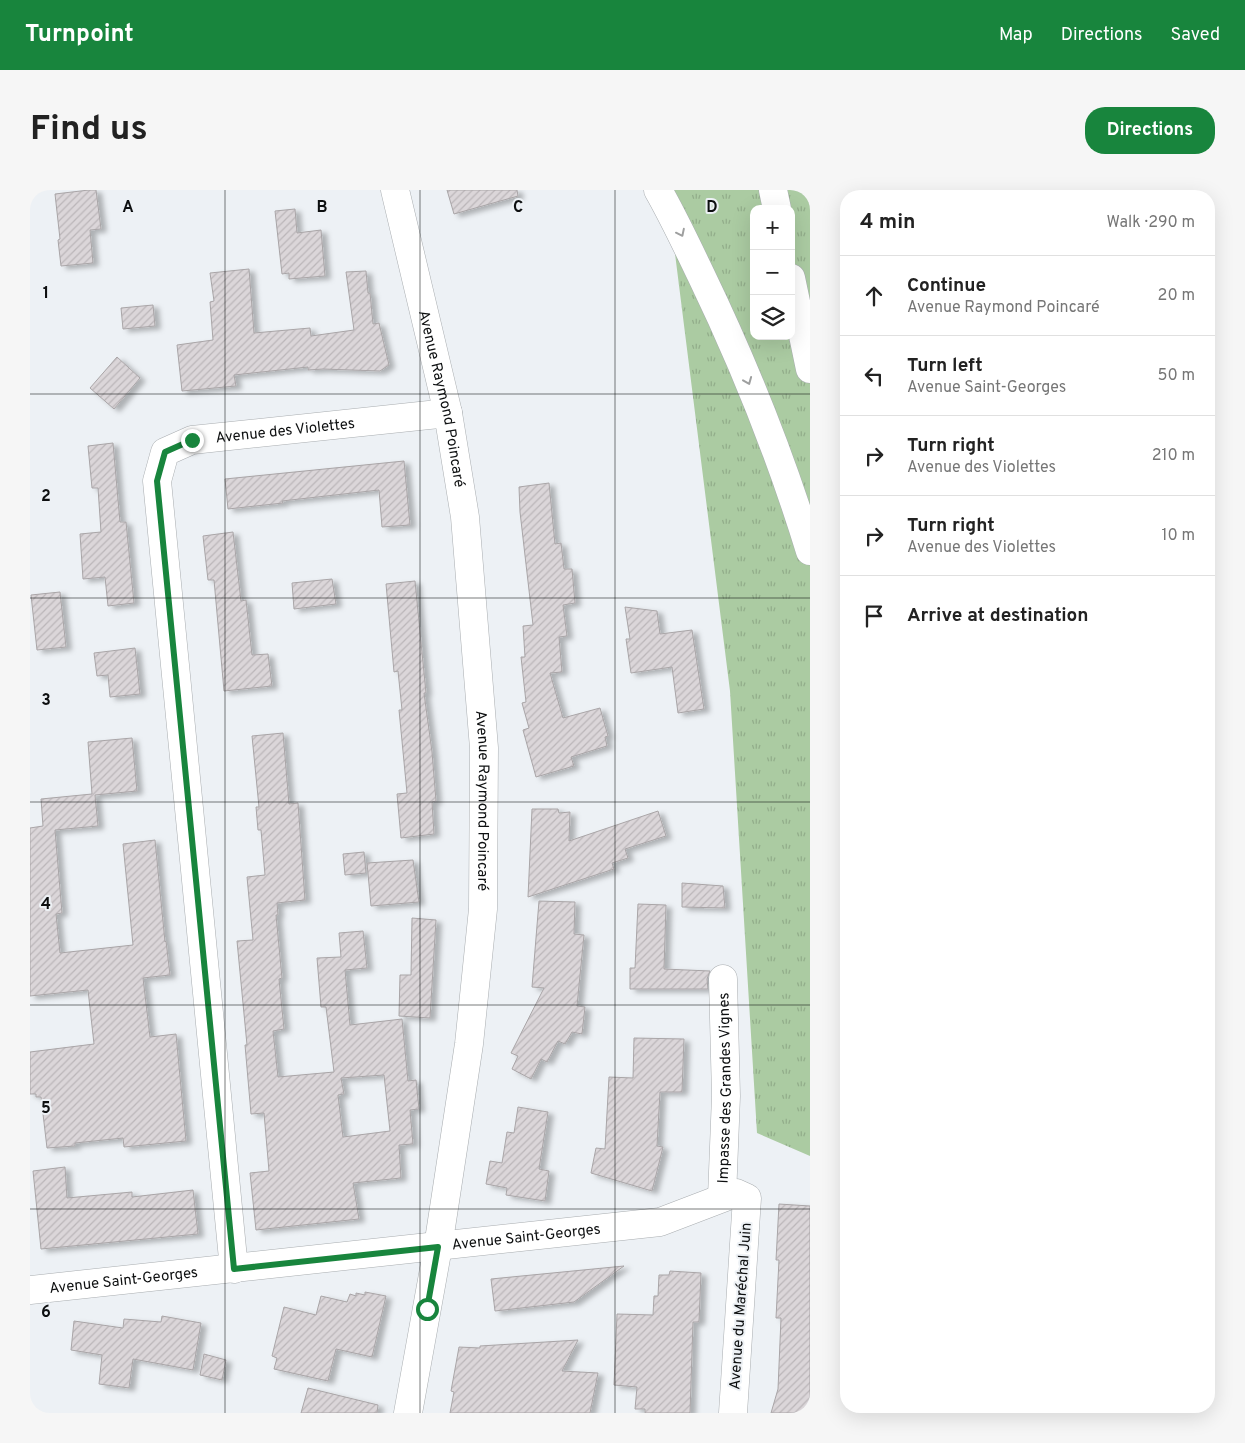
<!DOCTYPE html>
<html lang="en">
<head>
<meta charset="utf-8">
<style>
	body { margin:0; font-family:Overpass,sans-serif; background:#f6f6f6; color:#222 }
	.controls { position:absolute; right:15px; top:15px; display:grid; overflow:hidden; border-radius:10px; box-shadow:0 5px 20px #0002 }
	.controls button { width:45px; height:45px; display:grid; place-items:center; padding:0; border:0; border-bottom:1px solid #e0e0e0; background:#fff; color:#222; font:25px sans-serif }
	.stop { position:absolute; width:15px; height:15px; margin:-11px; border:4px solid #18853d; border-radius:50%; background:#fff }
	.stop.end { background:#18853d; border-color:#fff; box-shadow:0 1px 5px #0008 }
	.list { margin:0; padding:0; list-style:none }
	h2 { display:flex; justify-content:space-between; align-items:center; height:65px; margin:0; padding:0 20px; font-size:21px }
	h2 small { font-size:16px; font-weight:400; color:#767676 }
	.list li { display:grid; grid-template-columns:32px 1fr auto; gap:15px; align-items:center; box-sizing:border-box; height:80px; padding:0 20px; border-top:1px solid #e0e0e0 }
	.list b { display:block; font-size:19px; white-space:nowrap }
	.list p { margin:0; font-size:16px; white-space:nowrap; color:#767676 }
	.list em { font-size:16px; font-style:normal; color:#767676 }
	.icon { flex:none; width:28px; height:28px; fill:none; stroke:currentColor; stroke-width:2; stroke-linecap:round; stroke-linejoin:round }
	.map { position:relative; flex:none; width:780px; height:1223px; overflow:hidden; border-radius:20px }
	header { display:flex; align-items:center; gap:30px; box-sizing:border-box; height:70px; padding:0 25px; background:#18853d; color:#fff }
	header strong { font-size:24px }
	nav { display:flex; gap:28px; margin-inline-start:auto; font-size:18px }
	.intro { display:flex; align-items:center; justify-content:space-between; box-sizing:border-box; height:120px; padding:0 30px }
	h1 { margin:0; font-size:35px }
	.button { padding:12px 22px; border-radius:20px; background:#18853d; color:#fff; font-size:18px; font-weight:700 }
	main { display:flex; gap:30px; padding:0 30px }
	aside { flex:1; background:#fff; border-radius:20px; box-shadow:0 5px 20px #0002 }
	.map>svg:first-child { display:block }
	.grass { fill:url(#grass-tufts); fill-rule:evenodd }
	.building { fill:url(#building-hatch); stroke:#a9a5a7; fill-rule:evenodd; filter:url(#shadow) }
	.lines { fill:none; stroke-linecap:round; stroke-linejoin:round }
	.minor-casing { stroke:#a9adb0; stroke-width:29 }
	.highway-casing { stroke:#a9adb0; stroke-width:29 }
	.minor { stroke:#fff; stroke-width:28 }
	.highway { stroke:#fff; stroke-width:28 }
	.oneway { stroke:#9e9f9f }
	.route { stroke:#18853d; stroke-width:6 }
	.grid { fill:none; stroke:#0d0f10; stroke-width:1; stroke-opacity:0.55 }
	.labels { text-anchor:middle; stroke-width:4; stroke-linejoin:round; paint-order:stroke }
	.street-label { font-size:15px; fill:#0d0f10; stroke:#edf1f5 }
	.grid-label { font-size:16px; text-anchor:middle; font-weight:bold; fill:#0d0f10; stroke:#edf1f5; stroke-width:4; stroke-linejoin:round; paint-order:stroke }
</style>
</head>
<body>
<header>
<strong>Turnpoint</strong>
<nav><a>Map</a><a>Directions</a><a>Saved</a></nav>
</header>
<div class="intro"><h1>Find us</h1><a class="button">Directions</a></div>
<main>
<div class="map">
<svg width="780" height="1223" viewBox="0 0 780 1223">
	<defs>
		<pattern id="grass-tufts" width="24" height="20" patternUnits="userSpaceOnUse" patternTransform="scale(1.25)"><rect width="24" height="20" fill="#abcba2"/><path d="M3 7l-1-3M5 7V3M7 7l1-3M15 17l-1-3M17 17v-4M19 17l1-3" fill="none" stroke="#92ad8a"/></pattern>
		<pattern id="building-hatch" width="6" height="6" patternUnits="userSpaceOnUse" patternTransform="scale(1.25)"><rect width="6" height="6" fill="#dbd6d9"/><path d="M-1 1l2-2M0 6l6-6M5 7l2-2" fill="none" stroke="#bbb6b9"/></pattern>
		<filter id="shadow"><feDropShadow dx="5.5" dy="3" stdDeviation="2.5" flood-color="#0004"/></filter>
	</defs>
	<rect width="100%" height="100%" fill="#edf1f5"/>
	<path class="grass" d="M637,0H780V966L727,943L700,501ZM724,19H761V146H724Z"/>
	<g class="building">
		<polygon points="59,0 66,0 71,39 60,40 63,73 31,76 28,50 30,49 25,4"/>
		<polygon points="417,0 487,0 488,6 424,24"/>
		<polygon points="265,19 267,43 291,40 295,86 259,89 259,83 252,84 245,21"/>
		<polygon points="219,79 224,143 280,138 281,146 324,140 316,82 336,81 338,103 340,103 343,134 349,133 359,175 350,181 293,179 278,180 278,177 204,185 206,196 152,201 147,155 183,150 180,112 184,111 180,83"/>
		<polygon points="123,115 125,136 93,139 91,118"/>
		<polygon points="87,167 110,188 84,219 60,198"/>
		<polygon points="83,253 90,332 96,332 104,413 78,416 75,387 53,389 50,344 71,342 68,298 62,298 58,256"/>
		<polygon points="374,271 380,335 352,337 349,300 252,311 253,313 198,319 195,289"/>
		<polygon points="519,293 525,354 531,353 534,379 542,379 545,413 533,415 537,446 529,447 532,482 520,483 533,528 570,518 578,546 575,547 577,556 541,567 544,576 506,587 493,540 499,538 492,513 496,512 491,467 495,467 493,436 503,435 490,322 489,297"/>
		<polygon points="203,342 211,411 216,410 222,465 238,464 242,496 194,501 184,390 178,390 173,346"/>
		<polygon points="302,389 306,414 264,419 262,393"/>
		<polygon points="385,391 396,503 394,503 402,562 406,611 402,612 404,644 371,648 367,604 377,603 369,520 372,520 368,481 364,482 356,394"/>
		<polygon points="30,402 36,457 7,460 1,405"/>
		<polygon points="595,417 627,421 630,444 662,440 674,519 648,523 642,477 601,483 596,449 600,449"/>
		<polygon points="105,458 110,504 80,507 78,485 67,486 64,463"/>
		<path d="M253,543L259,614L268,613L275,710L247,713L248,725H246L252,788L249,789L254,839L243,841L248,887L304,882L296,817H291L287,768L311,767L309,743L333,741L337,778L315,780L320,835L372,829L378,891L386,890L389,919L380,920L383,954L369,955L371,988L323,993L329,1029L226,1040L220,983L239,981L234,923L221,924L215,855H217L207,751L223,750L217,687L235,685L231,640H228L226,617H229L222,546ZM354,885L360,941L313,947L308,905L314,904L311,888Z"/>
		<polygon points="102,548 107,601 65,605 68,636 25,640 32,723 26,724 30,763 103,755 93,654 125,650 135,752 136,751 140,785 113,788 120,847 146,844 156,951 94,957 93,948 45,953 45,956 17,958 11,907 6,907 6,904 0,904 0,862 64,854 58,800 0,806 0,638 13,636 11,609 62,604 58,552"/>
		<polygon points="502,619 528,619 529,623 540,622 539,651 628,621 636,646 595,659 598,668 582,673 584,679 498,707"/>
		<polygon points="334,662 336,683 315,685 313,664"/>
		<polygon points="383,670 389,712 341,716 337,673"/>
		<polygon points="652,693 693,696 695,718 652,717"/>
		<polygon points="509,711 545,712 544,744 554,745 547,816 555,817 552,844 542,842 535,854 528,851 517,872 511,869 501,889 482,879 488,866 481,863 514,798 502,797"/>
		<polygon points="608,714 636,715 634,779 680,781 677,789 678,799 600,799 600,778 605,778"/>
		<polygon points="382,728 406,730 400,828 369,826 370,785 381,785"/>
		<polygon points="604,848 654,849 652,902 630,902 627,956 633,957 622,1001 561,983 566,958 575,959 579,887 603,888"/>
		<polygon points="488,917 518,922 509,979 519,981 515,1011 476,1005 477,998 456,994 460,971 472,973 477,942 484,943"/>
		<polygon points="35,977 37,1008 102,1002 102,1007 163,1000 168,1044 11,1059 3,981"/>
		<polygon points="749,1014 780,1016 780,1223 741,1223 748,1199 751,1128 746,1128 749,1070 746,1070"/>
		<polygon points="594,1076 544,1112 465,1121 461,1089"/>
		<polygon points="640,1081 671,1083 669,1132 663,1132 660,1223 615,1223 615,1219 605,1219 607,1197 584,1195 587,1124 623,1125 624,1106 628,1106 629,1085 639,1085"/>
		<polygon points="335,1102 356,1106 342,1167 306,1159 298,1191 244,1179 247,1168 242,1166 254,1117 286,1125 291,1106 317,1112 320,1104 326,1106 326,1103 335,1105"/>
		<polygon points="132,1126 171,1133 163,1180 103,1169 99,1198 69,1194 72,1165 41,1160 44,1131 93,1138 94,1129 131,1132"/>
		<polygon points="548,1150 532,1181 568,1183 560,1223 420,1223 424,1202 421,1201 429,1157 450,1158 450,1156"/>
		<polygon points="174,1164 196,1170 192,1190 170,1185"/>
		<polygon points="278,1198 348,1215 347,1223 271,1223"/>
	</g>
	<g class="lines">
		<g class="minor-casing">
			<g id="minor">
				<path id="s1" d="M365,0L418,223L435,327L454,558L453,719L439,854L408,1057L378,1223"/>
				<path id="s2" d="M692,1007L696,906L693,789"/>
				<path id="s3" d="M204,1079L127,291L135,262L162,250L418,223"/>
				<path id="s4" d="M0,1100L630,1032L706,1003L717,1008L703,1223"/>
			</g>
		</g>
		<g class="highway-casing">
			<g id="highway">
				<path d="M628,0C644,28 657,56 671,85C714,174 751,267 780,361"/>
				<polyline points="743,0 747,19"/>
				<polyline points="761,88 780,179"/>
			</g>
		</g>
		<use href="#minor" class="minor"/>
		<use href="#highway" class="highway"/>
	</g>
	<defs><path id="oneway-chevron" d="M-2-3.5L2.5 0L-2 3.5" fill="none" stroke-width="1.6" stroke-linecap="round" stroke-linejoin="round" transform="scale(1.25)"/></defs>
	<g class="oneway">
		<use href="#oneway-chevron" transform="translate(651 43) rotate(64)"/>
		<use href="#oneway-chevron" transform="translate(718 191) rotate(68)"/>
	</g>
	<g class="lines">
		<polyline class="route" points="162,250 135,262 127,291 204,1079 408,1057 397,1119"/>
	</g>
	<path class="grid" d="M195,0V1223M390,0V1223M585,0V1223M0,204H780M0,408H780M0,612H780M0,815H780M0,1019H780"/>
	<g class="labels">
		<g class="street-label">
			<text dy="5" stroke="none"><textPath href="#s1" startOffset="214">Avenue Raymond Poincaré</textPath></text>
			<text dy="5" stroke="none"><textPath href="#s3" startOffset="945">Avenue des Violettes</textPath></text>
			<text dy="5" stroke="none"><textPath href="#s1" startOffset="619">Avenue Raymond Poincaré</textPath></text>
			<text dy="5" stroke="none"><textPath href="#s2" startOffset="109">Impasse des Grandes Vignes</textPath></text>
			<text dy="5" stroke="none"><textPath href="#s4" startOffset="499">Avenue Saint-Georges</textPath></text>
			<text dy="5" stroke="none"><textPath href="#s4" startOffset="94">Avenue Saint-Georges</textPath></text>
			<text transform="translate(710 1116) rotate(-86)" y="5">Avenue du Maréchal Juin</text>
		</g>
	</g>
	<g class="grid-label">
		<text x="98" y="22">A</text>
		<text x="292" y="22">B</text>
		<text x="488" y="22">C</text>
		<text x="682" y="22">D</text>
		<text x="16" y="108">1</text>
		<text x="16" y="311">2</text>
		<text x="16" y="515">3</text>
		<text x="16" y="719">4</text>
		<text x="16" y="923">5</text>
		<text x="16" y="1127">6</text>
	</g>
</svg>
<div class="controls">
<button>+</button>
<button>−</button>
<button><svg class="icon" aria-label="layers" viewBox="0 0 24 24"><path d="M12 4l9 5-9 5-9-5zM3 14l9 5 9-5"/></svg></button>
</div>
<div class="stop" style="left:397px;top:1119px"></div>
<div class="stop end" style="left:162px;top:250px"></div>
</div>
<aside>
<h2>4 min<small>Walk · 290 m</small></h2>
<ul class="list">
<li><svg class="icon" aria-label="ahead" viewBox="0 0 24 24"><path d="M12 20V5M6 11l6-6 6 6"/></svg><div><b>Continue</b><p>Avenue Raymond Poincaré</p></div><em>20 m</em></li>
<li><svg class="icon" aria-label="left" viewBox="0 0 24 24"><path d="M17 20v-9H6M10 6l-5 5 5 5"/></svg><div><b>Turn left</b><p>Avenue Saint-Georges</p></div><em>50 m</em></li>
<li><svg class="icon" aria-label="right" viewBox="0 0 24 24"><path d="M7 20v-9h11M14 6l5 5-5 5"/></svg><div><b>Turn right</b><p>Avenue des Violettes</p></div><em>210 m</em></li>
<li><svg class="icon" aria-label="right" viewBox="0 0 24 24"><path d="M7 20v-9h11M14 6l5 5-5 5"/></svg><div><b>Turn right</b><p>Avenue des Violettes</p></div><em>10 m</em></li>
<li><svg class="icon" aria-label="arrive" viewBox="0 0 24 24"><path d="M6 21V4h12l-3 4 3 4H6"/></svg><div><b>Arrive at destination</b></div></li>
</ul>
</aside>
</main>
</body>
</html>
